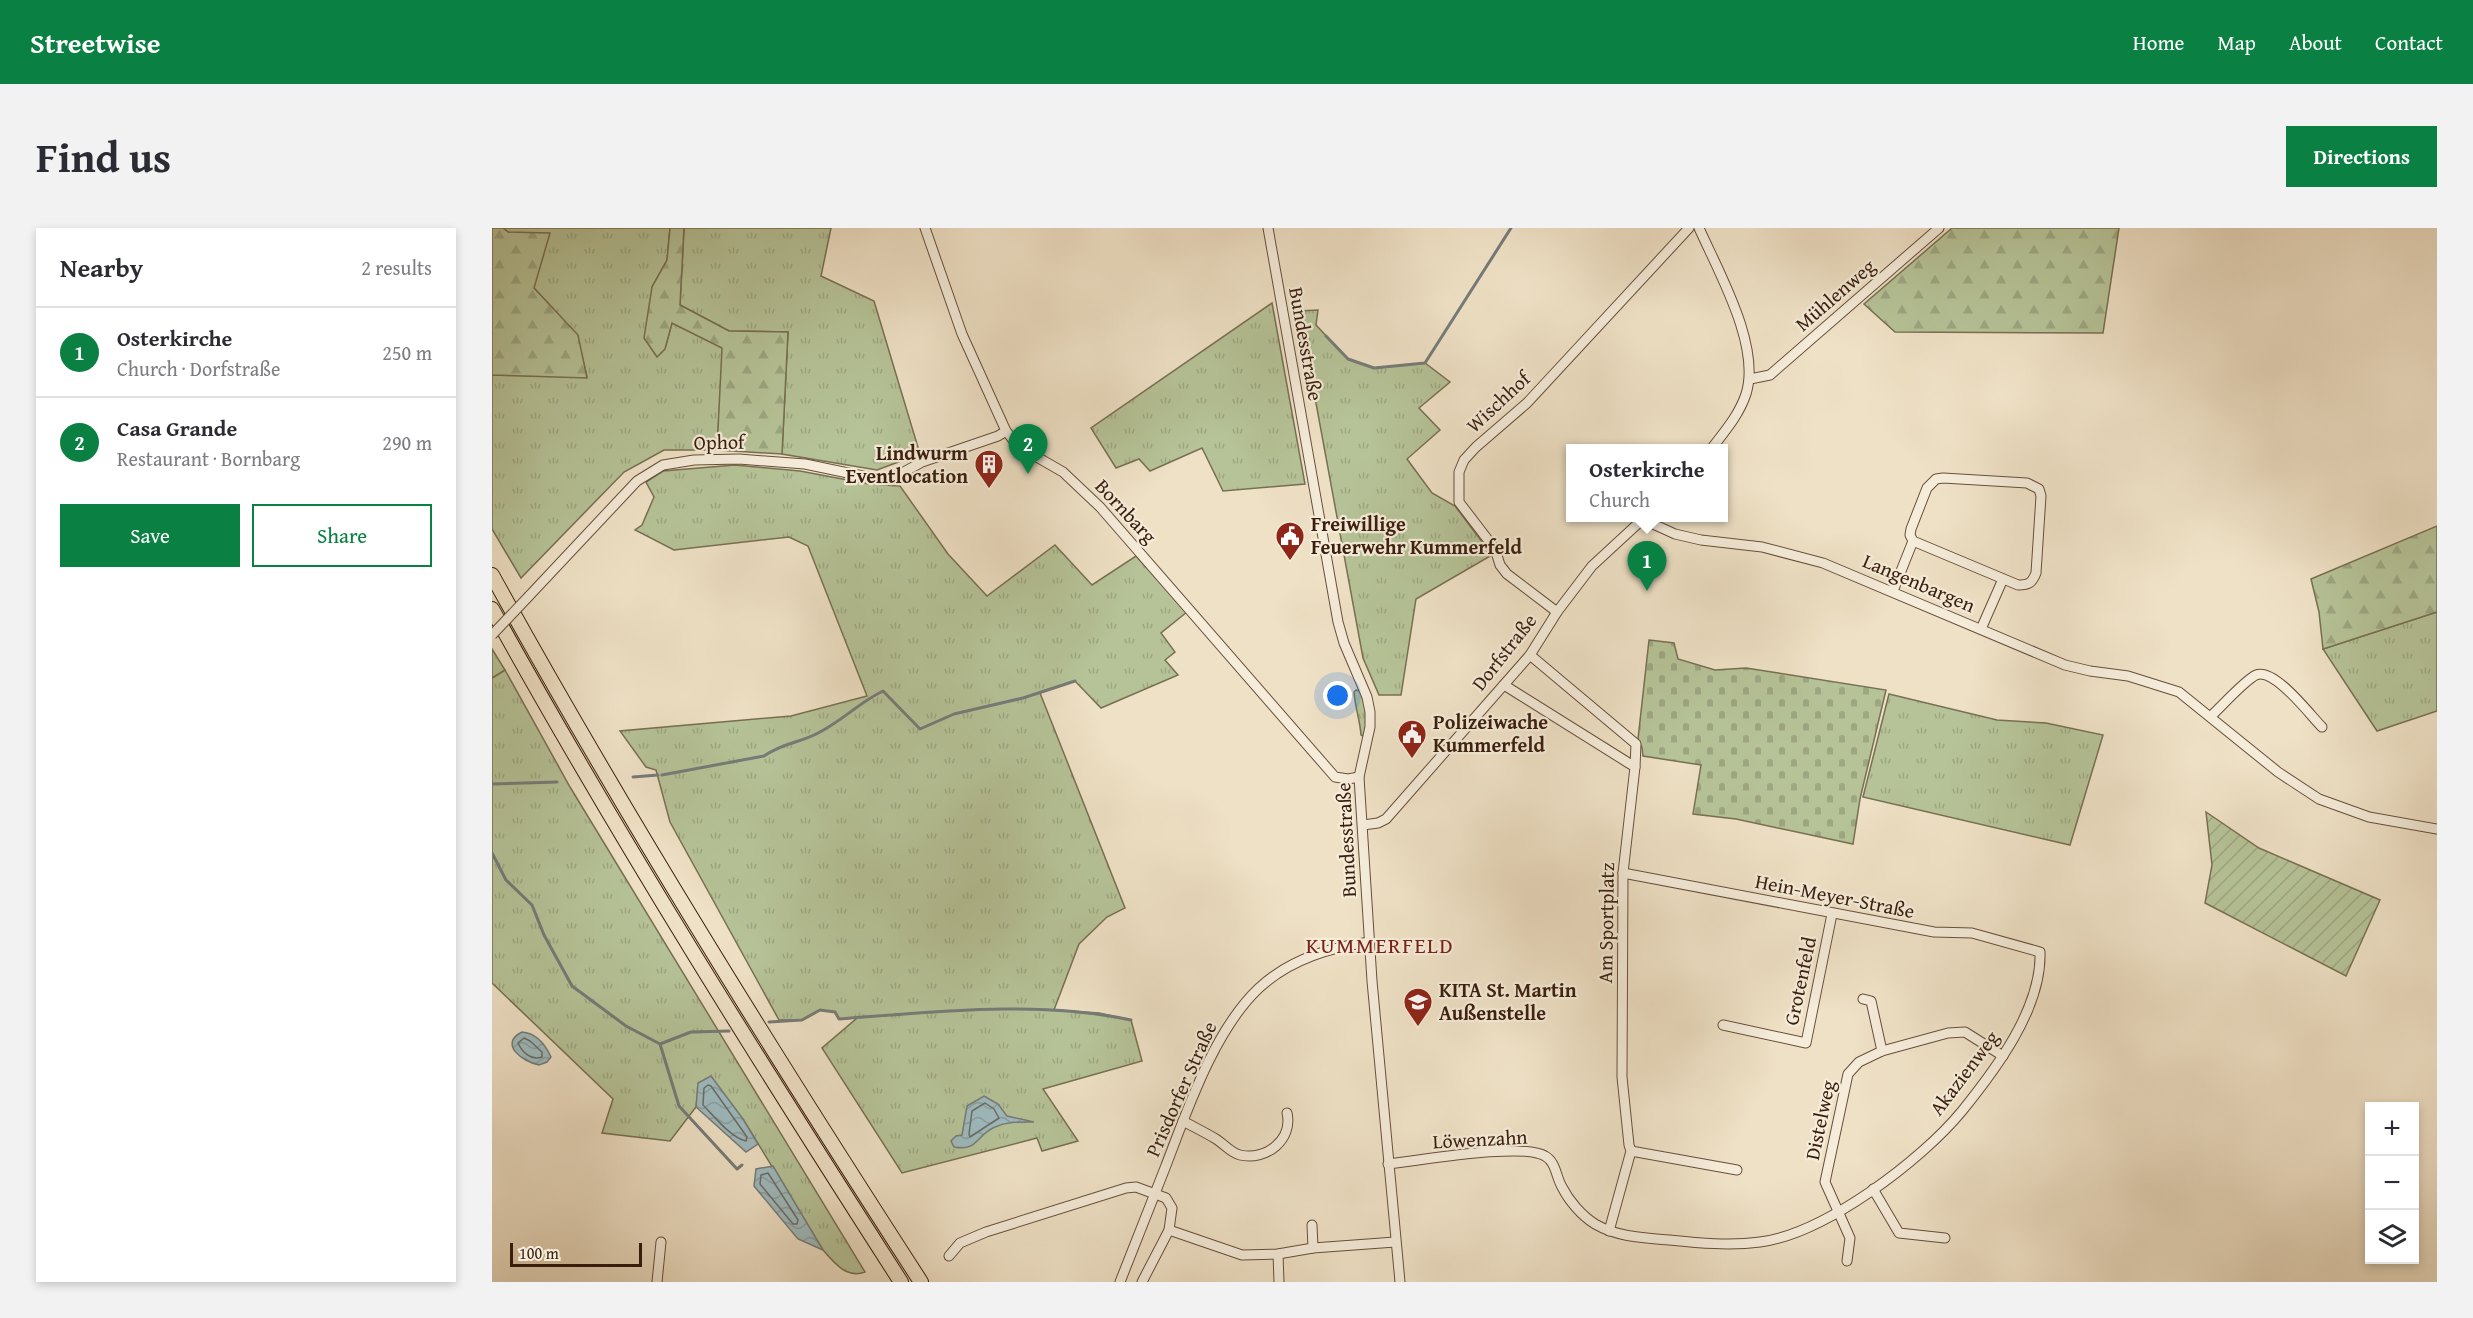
<!DOCTYPE html>
<html lang="en">
<head>
<meta charset="utf-8">
<style>
	body { margin:0; font-family:"Gentium Book Plus",serif; background:#f2f2f3; color:#2b2b33 }
	.controls { position:absolute; right:18px; bottom:18px; display:grid; overflow:hidden; border-radius:0px; box-shadow:0 3px 9px #0003 }
	.controls button { width:54px; height:54px; display:grid; place-items:center; padding:0; border:0; border-bottom:2px solid #e1e1e2; background:#fff; color:#2b2b33; font:30px sans-serif }
	.scale { position:absolute; left:18px; bottom:15px; width:132px; box-sizing:border-box; padding-left:6px; border:3px solid #3a1e0d; border-top:0; font-size:16px; line-height:21px; white-space:nowrap; color:#3a1e0d; -webkit-text-stroke:4px #f5ecda; paint-order:stroke }
	.you { position:absolute; left:846px; top:468px; width:21px; height:21px; margin:-15px; border:4px solid #fff; border-radius:50%; background:#1a73e8; box-shadow:0 0 0 9px #1a73e833 }
	.badge { display:grid; place-items:center; width:39px; height:39px; border-radius:50%; background:#0b8043; color:#fff; font-size:20px; font-weight:700 }
	.pin { position:absolute; translate:-50% -50px; filter:drop-shadow(0 2px 3px #0008) }
	.pin::after { content:''; position:absolute; top:32px; width:21px; height:18px; background:inherit; clip-path:polygon(0 0,100% 0,50% 100%) }
	.popup { position:absolute; left:1074px; top:216px; width:162px; height:78px; box-sizing:border-box; display:grid; place-content:center; border-radius:0px; background:#fff; filter:drop-shadow(0 2px 4px #0005); font-size:20px; white-space:nowrap; color:#7c7c81 }
	.popup b { font-size:22px; color:#2b2b33 }
	.popup::after { content:''; position:absolute; left:50%; top:100%; margin-left:-12px; border:12px solid transparent; border-top-color:#fff }
	.list { margin:0; padding:0; list-style:none }
	h2 { display:flex; justify-content:space-between; align-items:center; height:78px; margin:0; padding:0 24px; font-size:26px }
	h2 small { font-size:20px; font-weight:400; color:#7c7c81 }
	.list li { display:grid; grid-template-columns:39px 1fr auto; gap:18px; align-items:center; box-sizing:border-box; height:90px; padding:0 24px; border-top:2px solid #e1e1e2 }
	.list b { display:block; font-size:22px; white-space:nowrap }
	.list p { margin:0; font-size:20px; white-space:nowrap; color:#7c7c81 }
	.list em { font-size:20px; font-style:normal; color:#7c7c81 }
	.actions { display:flex; gap:12px; padding:18px 24px }
	.actions a { flex:1; padding:14px 0; border:2px solid #0b8043; border-radius:0px; text-align:center; font-size:21px; color:#0b8043 }
	.actions .main { background:#0b8043; color:#fff }
	.icon { flex:none; width:33px; height:33px; fill:none; stroke:currentColor; stroke-width:2; stroke-linecap:round; stroke-linejoin:round }
	.map { position:relative; flex:none; width:1945px; height:1054px; overflow:hidden; border-radius:0px }
	header { display:flex; align-items:center; gap:36px; box-sizing:border-box; height:84px; padding:0 30px; background:#0b8043; color:#fff }
	header strong { font-size:28px }
	nav { display:flex; gap:33px; margin-inline-start:auto; font-size:21px }
	.intro { display:flex; align-items:center; justify-content:space-between; box-sizing:border-box; height:144px; padding:0 36px }
	h1 { margin:0; font-size:42px }
	.button { padding:15px 27px; border-radius:0px; background:#0b8043; color:#fff; font-size:21px; font-weight:700 }
	main { display:flex; gap:36px; padding:0 36px }
	aside { flex:1; background:#fff; border-radius:0px; box-shadow:0 3px 9px #0003 }
	.map>svg:first-child { display:block }
	.grass { fill:url(#grass-tufts); stroke:#787052; stroke-width:1.5 }
	.forest { fill:url(#forest-firs); stroke:#787052; stroke-width:1.5 }
	.cemetery { fill:url(#cemetery-stones); stroke:#787052; stroke-width:1.5 }
	.garden { fill:url(#garden-furrows); stroke:#787052; stroke-width:1.5 }
	.water { fill:url(#water-waves); stroke:#767c78; stroke-width:1.5 }
	.lines { fill:none; stroke-linecap:round; stroke-linejoin:round }
	.shore { stroke:#6c6c66; stroke-width:1.5 }
	.stream { stroke:#767c78; stroke-width:3 }
	.minor-casing { stroke:#674f3b; stroke-width:11 }
	.highway-casing { stroke:#3a1e0d; stroke-width:16 }
	.minor { stroke:#f5ecda; stroke-width:9 }
	.highway { stroke:#efe1c6; stroke-width:14 }
	.minor-bridge-casing { stroke:#674f3b; stroke-width:11; stroke-linecap:butt }
	.minor-bridge { stroke:#f5ecda; stroke-width:9 }
	.labels { text-anchor:middle; stroke-width:4.5; stroke-linejoin:round; paint-order:stroke }
	.street-label { font-size:20px; fill:#3a1e0d; stroke:#f5ecda }
	.poi-label { font-size:20px; font-weight:bold; fill:#3a1e0d; stroke:#f5ecda; text-anchor:start }
	.quarter-label { font-size:22px; letter-spacing:1.5px; fill:#7a1f14; stroke:#f5ecda }
</style>
</head>
<body>
<header>
<strong>Streetwise</strong>
<nav><a>Home</a><a>Map</a><a>About</a><a>Contact</a></nav>
</header>
<div class="intro"><h1>Find us</h1><a class="button">Directions</a></div>
<main>
<aside>
<h2>Nearby<small>2 results</small></h2>
<ul class="list">
<li><span class="badge">1</span><div><b>Osterkirche</b><p>Church · Dorfstraße</p></div><em>250 m</em></li>
<li><span class="badge">2</span><div><b>Casa Grande</b><p>Restaurant · Bornbarg</p></div><em>290 m</em></li>
</ul>
<div class="actions"><a class="main">Save</a><a>Share</a></div>
</aside>
<div class="map">
<svg width="1945" height="1054" viewBox="0 0 1945 1054">
	<defs>
		<pattern id="grass-tufts" width="24" height="20" patternUnits="userSpaceOnUse" patternTransform="scale(1.5)"><rect width="24" height="20" fill="#b6c398"/><path d="M3 7l-1-3M5 7V3M7 7l1-3M15 17l-1-3M17 17v-4M19 17l1-3" fill="none" stroke="#9da782"/></pattern>
		<pattern id="forest-firs" width="22" height="20" patternUnits="userSpaceOnUse" patternTransform="scale(1.5)"><rect width="22" height="20" fill="#b6c398"/><path d="M5 1l3.5 6h-7zM16 11l3.5 6h-7z" fill="#9da782"/></pattern>
		<pattern id="cemetery-stones" width="16" height="16" patternUnits="userSpaceOnUse" patternTransform="scale(1.5)"><rect width="16" height="16" fill="#b6c398"/><path d="M2 7V4a2 2 0 0 1 4 0v3zM10 15v-3a2 2 0 0 1 4 0v3z" fill="#9da782"/></pattern>
		<pattern id="garden-furrows" width="10" height="10" patternUnits="userSpaceOnUse" patternTransform="scale(1.5)"><rect width="10" height="10" fill="#b6c398"/><path d="M-1 1l2-2M0 10L10 0M9 11l2-2" fill="none" stroke="#9da782"/></pattern>
		<pattern id="water-waves" width="16" height="10" patternUnits="userSpaceOnUse" patternTransform="scale(1.5)"><rect width="16" height="10" fill="#9ebbbf"/><path d="M0 5q4-4 8 0t8 0" fill="none" stroke="#89a0a3"/></pattern>
	</defs>
	<rect width="100%" height="100%" fill="#efe1c6"/>
	<filter id="stains"><feTurbulence type="fractalNoise" baseFrequency=".00333" numOctaves="4"/><feColorMatrix values="0 0 0 0 .2 0 0 0 0 .09 0 0 0 0 .02 0 0 0 .5 -.17"/></filter>
	<radialGradient id="worn" r=".72"><stop offset=".6" stop-color="#630" stop-opacity="0"/><stop offset="1" stop-color="#630" stop-opacity=".3"/></radialGradient>
	<g class="grass">
		<polygon points="11,0 178,0 175,32 160,59 173,120 180,95 231,120 225,222 172,222 132,244 29,350 0,301 0,147 95,149 85,107 42,60 16,4"/>
		<polygon points="192,0 339,0 329,48 382,73 428,226 385,242 290,226 296,104 237,103 188,77"/>
		<polygon points="780,75 813,256 731,263 710,220 658,243 647,231 624,240 599,200"/>
		<polygon points="826,82 824,97 856,131 882,140 933,135 958,154 927,180 948,202 915,231 940,265 963,278 1000,327 924,371 909,467 887,467 871,430 807,83"/>
		<polygon points="243,237 308,243 377,256 408,258 456,326 495,368 563,317 600,357 644,328 695,384 669,405 683,424 673,432 686,447 609,480 583,453 548,465 633,680 615,689 587,716 562,782 607,785 639,792 650,833 551,861 586,913 550,923 545,910 410,945 330,820 365,790 347,791 343,784 328,782 310,792 287,792 178,594 164,542 154,539 128,503 299,488 375,468 316,318 297,309 182,322 143,302 150,297 162,269 154,254 171,243"/>
		<polygon points="1945,384 1945,483 1885,503 1831,421"/>
		<path d="M13,442L78,559L373,1044C355,1051 342,1035 331,1022L251,891L207,855L204,879L178,913L110,905L121,871L0,755V450Z"/>
		<path d="M864,462L868,463C874,477 877,495 871,508L869,507C868,492 863,479 862,464Z"/>
		<polygon points="1397,466 1505,492 1554,495 1611,507 1578,617 1371,569"/>
	</g>
	<g class="forest">
		<polygon points="0,0 11,0 16,4 58,5 42,60 86,107 95,150 0,147"/>
		<polygon points="178,0 192,0 188,77 237,103 296,104 290,226 225,222 230,120 180,95 173,121 165,129 152,110 160,59 175,32"/>
		<polygon points="1460,0 1627,0 1611,105 1403,104 1372,76"/>
		<polygon points="1945,298 1945,384 1831,421 1827,384 1819,351"/>
		<polygon points="0,421 13,442 0,450"/>
	</g>
	<polygon class="cemetery" points="1157,412 1182,415 1186,431 1223,442 1254,440 1394,462 1368,571 1361,616 1244,591 1201,586 1209,537 1151,528 1150,520 1146,511"/>
	<polygon class="garden" points="1714,584 1767,620 1888,672 1854,748 1713,675 1720,637"/>
	<g class="water">
		<path d="M30,804C44,805 53,816 59,829L55,834L47,837C31,834 6,816 30,804Z"/>
		<polygon points="219,848 251,891 266,916 254,924 204,879 206,855"/>
		<path d="M492,868L506,876L515,888L542,894C529,894 516,893 503,899C485,906 486,924 462,919L459,913L464,908L470,907L475,878Z"/>
		<polygon points="281,938 331,1022 306,1011 262,958 264,941"/>
	</g>
	<g class="lines">
		<g class="shore">
			<path d="M32,810L38,813L50,824V829C39,833 30,824 26,815Z"/>
			<path d="M216,857L219,858L255,909L254,913C239,910 222,888 211,877L212,860Z"/>
			<polygon points="493,875 502,881 507,890 478,909 477,906 480,883"/>
			<polygon points="276,945 306,992 305,996 301,996 268,956 269,947"/>
		</g>
		<g class="stream">
			<polyline points="834,108 856,131 882,140 933,135 1019,0"/>
			<path d="M170,547L272,528C292,514 309,515 328,504C351,492 368,474 391,463L428,501L462,486L531,470L583,453"/>
			<polyline points="141,549 166,547"/>
			<polyline points="0,556 65,554"/>
			<polyline points="0,625 14,652 40,677 52,707 80,758 134,798 168,816 187,878 245,941 250,937"/>
			<path d="M277,794L310,792L328,782L343,784L347,791C442,784 546,772 639,792"/>
			<polyline points="168,816 199,804 237,803"/>
		</g>
		<g class="minor-casing">
			<g id="minor">
				<polyline points="433,0 470,106 514,203 522,213 538,225 571,244 608,279 843,549 856,551 867,549"/>
				<polyline points="776,0 846,394 852,415 875,469 878,484 878,499 867,549 880,753 908,1054"/>
				<path d="M1207,0C1227,45 1269,118 1254,166C1247,187 1233,203 1220,220"/>
				<polyline points="1258,151 1278,147 1447,0"/>
				<path d="M1451,250L1535,255L1547,261L1549,268L1544,345C1540,355 1537,357 1526,357L1421,313L1418,307L1419,301L1435,260L1444,251Z"/>
				<polyline points="1150,291 1183,306 1209,312 1270,319 1331,335 1573,437 1598,443 1636,448 1687,464 1786,544 1827,571 1877,589 1945,601"/>
				<polyline points="1401,363 1421,313"/>
				<polyline points="37,368 145,253 171,237 202,232 247,231 313,236 380,250 401,250 430,234 506,208 514,203"/>
				<polyline points="1065,384 1015,346 1008,337 1003,321 967,274 967,244 972,232 984,219 1035,175 1197,0"/>
				<polyline points="1489,401 1511,351"/>
				<polyline points="1038,427 1144,516 1143,539"/>
				<polyline points="1012,457 1143,539 1131,645 1130,849 1137,917 1139,923 1117,1003"/>
				<path d="M1719,488C1729,479 1753,452 1764,447C1782,439 1818,487 1830,499"/>
				<polyline points="871,597 886,595 894,591 1038,427 1065,384 1100,338 1152,290"/>
				<polyline points="1371,771 1379,773 1390,823"/>
				<polyline points="1231,797 1314,815 1340,686"/>
				<path d="M691,893C702,899 714,905 724,911C732,916 739,925 748,927C775,933 801,911 795,885"/>
				<polyline points="1139,923 1245,942"/>
				<path d="M896,936C926,933 1031,914 1053,928C1064,934 1064,949 1070,959C1077,973 1090,988 1103,996C1125,1009 1153,1010 1177,1012C1207,1015 1238,1018 1268,1014C1332,1006 1429,933 1470,883C1504,841 1550,780 1548,724L1480,705L1442,704L1131,645"/>
				<polyline points="1381,961 1407,1005 1453,1010"/>
				<polyline points="820,997 821,1020"/>
				<polyline points="786,1026 787,1054"/>
				<polyline points="457,1028 468,1015 494,1004 634,960 644,959 674,970 680,980 677,1002 750,1027 786,1026 821,1020 903,1014"/>
				<polyline points="1355,1033 1358,1010 1333,954 1356,846 1367,834 1390,823 1456,805 1473,804 1511,828"/>
				<polyline points="165,1054 169,1014"/>
				<path d="M628,1054C643,1016 658,978 673,940C695,883 722,802 767,760C797,732 839,719 878,714"/>
				<polyline points="650,1054 677,1002"/>
			</g>
		</g>
		<g class="highway-casing">
			<g id="highway">
				<path d="M0,347C133,588 279,822 429,1054"/>
				<path d="M0,381C127,611 267,833 409,1054"/>
			</g>
		</g>
		<use href="#minor" class="minor"/>
		<use href="#highway" class="highway"/>
		<g class="minor-bridge-casing">
			<polyline id="minor-bridge" points="0,407 37,368"/>
		</g>
		<use href="#minor-bridge" class="minor-bridge"/>
	</g>
	<defs>
		<g id="building-pin" transform="scale(1.5)"><path d="M0 17L-7.5 6A9.5 9.5 0 1 1 7.5 6Z" fill="#8f2418" stroke="#f5ecda"/><path d="M-4-6H4V6H1V3H-1V6H-4ZM-2.5-4.3h1.7v1.8h-1.7ZM.8-4.3h1.7v1.8H.8ZM-2.5-1h1.7V.8h-1.7ZM.8-1h1.7V.8H.8Z" fill="#fff"/></g>
		<g id="civic-pin" transform="scale(1.5)"><path d="M0 17L-7.5 6A9.5 9.5 0 1 1 7.5 6Z" fill="#8f2418" stroke="#f5ecda"/><path d="M-.6-6.5H3V-4.5H.6V-3L4-1V1h2V6H-6V1h2V-1L-.6-3ZM-1.2 2.5V6h2.4V2.5Z" fill="#fff"/></g>
		<g id="school-pin" transform="scale(1.5)"><path d="M0 17L-7.5 6A9.5 9.5 0 1 1 7.5 6Z" fill="#8f2418" stroke="#f5ecda"/><path d="M0-5L7-2L0 1L-7-2ZM-4 1L0 2.5L4 1V4Q0 6-4 4Z" fill="#fff"/></g>
	</defs>
	<g fill-rule="evenodd">
		<use href="#building-pin" x="497" y="236"/>
		<use href="#civic-pin" x="798" y="308"/>
		<use href="#civic-pin" x="920" y="506"/>
		<use href="#school-pin" x="926" y="774"/>
	</g>
	<g class="labels">
		<g class="street-label">
			<text transform="translate(1343 67) rotate(-41)" y="7">Mühlenweg</text>
			<text transform="translate(814 116) rotate(80)" y="7">Bundesstraße</text>
			<text transform="translate(1006 174) rotate(-43)" y="7">Wischhof</text>
			<text transform="translate(227 214) rotate(-1)" y="7">Ophof</text>
			<text transform="translate(634 283) rotate(47)" y="7">Bornbarg</text>
			<text transform="translate(1427 355) rotate(23)" y="7">Langenbargen</text>
			<text transform="translate(1012 424) rotate(-52)" y="7">Dorfstraße</text>
			<text transform="translate(854 612) rotate(-93)" y="7">Bundesstraße</text>
			<text transform="translate(1343 668) rotate(11)" y="7">Hein-Meyer-Straße</text>
			<text transform="translate(1114 695) rotate(-89)" y="7">Am Sportplatz</text>
			<text transform="translate(1308 753) rotate(-78)" y="7">Grotenfeld</text>
			<text transform="translate(1472 845) rotate(-53)" y="7">Akazienweg</text>
			<text transform="translate(689 861) rotate(-66)" y="7">Prisdorfer Straße</text>
			<text transform="translate(1328 892) rotate(-78)" y="7">Distelweg</text>
			<text transform="translate(988 911) rotate(-3)" y="7">Löwenzahn</text>
		</g>
		<g class="poi-label">
			<text x="476" y="232" text-anchor="end">Lindwurm<tspan x="476" dy="23">Eventlocation</tspan></text>
			<text x="819" y="303">Freiwillige<tspan x="819" dy="23">Feuerwehr Kummerfeld</tspan></text>
			<text x="941" y="501">Polizeiwache<tspan x="941" dy="23">Kummerfeld</tspan></text>
			<text x="947" y="769">KITA St. Martin<tspan x="947" dy="23">Außenstelle</tspan></text>
		</g>
		<g class="quarter-label">
			<text x="888" y="725">KUMMERFELD</text>
		</g>
	</g>
	<rect width="100%" height="100%" filter="url(#stains)"/>
	<rect width="100%" height="100%" fill="url(#worn)"/>
</svg>
<div class="controls">
<button>+</button>
<button>−</button>
<button><svg class="icon" aria-label="layers" viewBox="0 0 24 24"><path d="M12 4l9 5-9 5-9-5zM3 14l9 5 9-5"/></svg></button>
</div>
<div class="scale">100 m</div>
<div class="you"></div>
<div class="pin badge" style="left:1155px;top:363px">1</div>
<div class="popup"><b>Osterkirche</b>Church</div>
<div class="pin badge" style="left:536px;top:246px">2</div>
</div>
</main>
</body>
</html>
